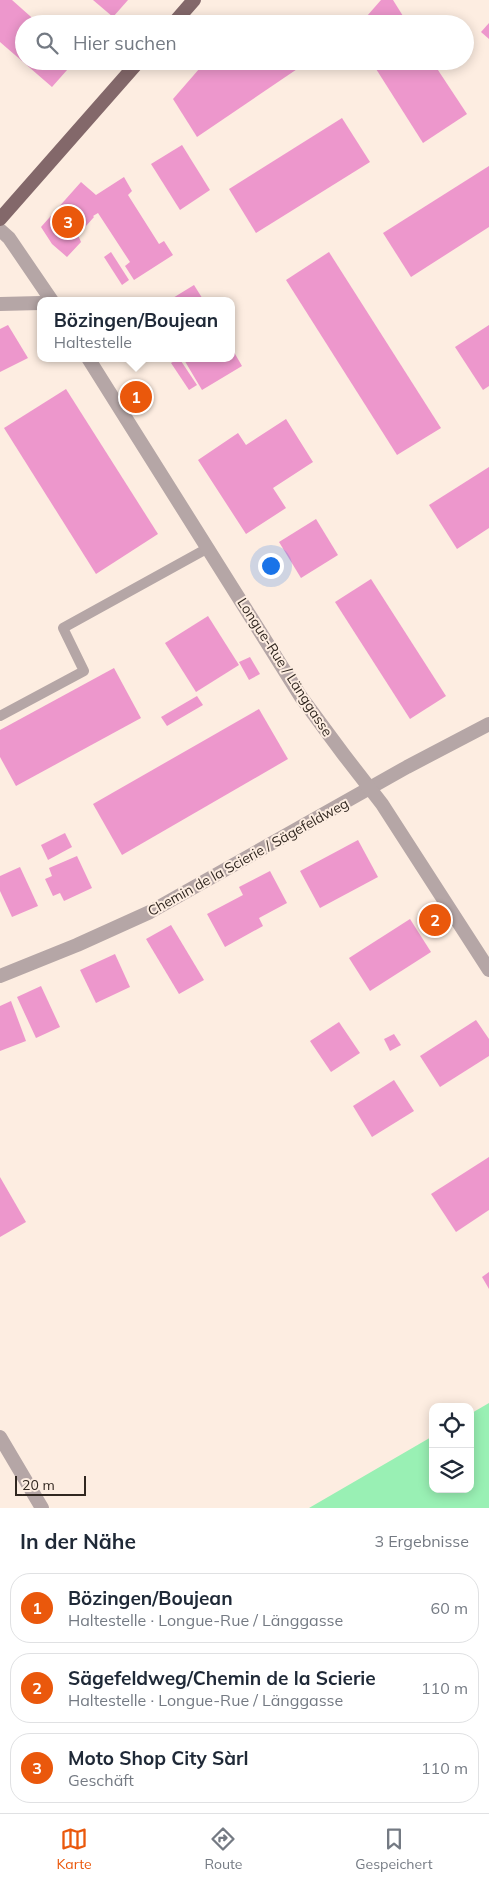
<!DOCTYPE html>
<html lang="de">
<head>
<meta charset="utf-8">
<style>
	body { margin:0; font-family:Mulish,sans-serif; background:#f6f6f7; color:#1f2937 }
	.controls { position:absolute; right:15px; bottom:15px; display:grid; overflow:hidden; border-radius:10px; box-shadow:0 2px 12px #0003 }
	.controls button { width:45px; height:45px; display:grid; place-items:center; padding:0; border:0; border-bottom:1px solid #e0e1e3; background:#fff; color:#1f2937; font:25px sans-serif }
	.scale { position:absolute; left:15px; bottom:12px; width:71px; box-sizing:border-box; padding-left:5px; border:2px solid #312720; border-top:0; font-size:14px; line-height:18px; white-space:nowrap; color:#312720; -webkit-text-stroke:4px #fdede1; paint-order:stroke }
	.you { position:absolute; left:270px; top:565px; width:18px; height:18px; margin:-12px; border:4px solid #fff; border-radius:50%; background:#1a73e8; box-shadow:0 0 0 8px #1a73e833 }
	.badge { display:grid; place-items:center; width:32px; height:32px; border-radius:50%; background:#ea580c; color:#fff; font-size:16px; font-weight:700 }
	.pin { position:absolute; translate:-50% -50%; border:2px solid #fff; box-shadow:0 1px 5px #0006 }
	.popup { position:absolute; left:37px; top:297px; width:198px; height:65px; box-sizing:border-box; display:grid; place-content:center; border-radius:10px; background:#fff; filter:drop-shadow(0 1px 4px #0005); font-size:16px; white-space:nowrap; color:#747a83 }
	.popup b { font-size:19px; color:#1f2937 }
	.popup::after { content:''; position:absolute; left:50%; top:100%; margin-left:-10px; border:10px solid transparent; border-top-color:#fff }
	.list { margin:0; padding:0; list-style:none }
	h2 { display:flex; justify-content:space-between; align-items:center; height:65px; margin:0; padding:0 20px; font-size:21px }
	h2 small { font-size:16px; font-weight:400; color:#747a83 }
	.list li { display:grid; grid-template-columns:32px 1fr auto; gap:15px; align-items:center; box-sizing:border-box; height:70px; margin:0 10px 10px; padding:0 10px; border:1px solid #e0e1e3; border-radius:20px }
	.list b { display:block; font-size:19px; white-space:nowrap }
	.list p { margin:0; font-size:16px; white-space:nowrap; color:#747a83 }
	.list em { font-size:16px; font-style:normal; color:#747a83 }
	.icon { flex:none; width:28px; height:28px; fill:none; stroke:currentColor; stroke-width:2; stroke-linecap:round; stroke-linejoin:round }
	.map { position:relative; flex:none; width:489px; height:1508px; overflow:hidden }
	.search { position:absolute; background:#fff; box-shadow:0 2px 12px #0003; left:15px; right:15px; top:15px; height:55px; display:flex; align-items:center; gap:12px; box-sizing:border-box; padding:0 18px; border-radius:28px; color:#747a83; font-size:19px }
	.sheet { height:305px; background:#fff }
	nav { display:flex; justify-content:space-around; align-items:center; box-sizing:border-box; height:70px; border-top:1px solid #e0e1e3; background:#fff; font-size:14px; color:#747a83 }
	nav a { display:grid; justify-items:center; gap:2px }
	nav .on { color:#ea580c }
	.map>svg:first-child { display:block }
	.green { fill:#99f0b4 }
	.building { fill:#ed97cc }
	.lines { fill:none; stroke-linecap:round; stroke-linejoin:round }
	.service { stroke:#b5a6a6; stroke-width:10 }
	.minor { stroke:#b5a6a6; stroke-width:14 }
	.tertiary { stroke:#b5a6a6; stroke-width:14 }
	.primary { stroke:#83686a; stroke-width:14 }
	.labels { text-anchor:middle; stroke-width:4; stroke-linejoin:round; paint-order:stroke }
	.street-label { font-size:14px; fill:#312720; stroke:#fdede1 }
</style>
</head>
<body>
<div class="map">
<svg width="489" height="1508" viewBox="0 0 489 1508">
	<rect width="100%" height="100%" fill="#fdede1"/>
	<polygon class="green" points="489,1403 489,1508 309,1508 433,1436 433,1489 470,1489 470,1414"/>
	<g class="building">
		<polygon points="0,0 12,0 39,24 24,24 24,61 75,61 52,87 0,42"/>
		<polygon points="93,0 128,0 113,17"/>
		<polygon points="381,0 393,0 408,24 360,24"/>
		<polygon points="282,16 286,24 251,24 251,23"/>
		<polygon points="489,23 489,39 481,32"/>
		<polygon points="206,61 309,61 197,137 173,99"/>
		<polygon points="371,61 432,61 467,114 423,143"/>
		<polygon points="342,118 370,162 256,233 229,189"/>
		<polygon points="182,145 210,190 180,210 151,164"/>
		<polygon points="489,166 489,227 411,277 383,233"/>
		<polygon points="124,177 132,191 128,195 159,244 164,241 173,255 134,280 125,266 130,262 98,213 93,216 94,217 78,235 81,242 67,257 52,244 41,227 81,182 96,195"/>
		<polygon points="111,252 129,280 122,285 104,257"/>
		<polygon points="329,252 441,428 397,455 286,280"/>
		<polygon points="194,285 204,301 168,301"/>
		<polygon points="8,325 28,358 0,372 0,329"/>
		<polygon points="489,325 489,386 483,390 455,347"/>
		<polygon points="231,347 242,366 202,390 183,358 231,358"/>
		<polygon points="179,358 197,385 189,390 171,363"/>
		<polygon points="66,389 158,534 96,574 4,428"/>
		<polygon points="286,419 313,462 273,488 286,508 246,534 198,460 238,433 246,445"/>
		<polygon points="489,467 489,528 457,549 429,505"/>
		<polygon points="316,519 338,555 301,578 279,542"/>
		<polygon points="371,579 446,696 410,719 335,602"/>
		<polygon points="208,616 239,665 196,692 165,643"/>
		<polygon points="250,657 260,674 249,680 239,662"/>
		<polygon points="114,668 141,718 16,786 0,757 0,730"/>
		<polygon points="197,696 203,705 167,726 161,717"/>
		<polygon points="259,709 288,759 122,855 93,804"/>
		<polygon points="65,833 72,847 48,860 41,845"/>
		<polygon points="358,840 378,877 320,908 300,871"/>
		<polygon points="77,856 92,888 64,901 60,893 53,896 45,879 52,876 49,868"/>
		<polygon points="20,867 38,906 12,917 0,891 0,876"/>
		<polygon points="270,871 287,903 259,918 263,926 225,947 207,914 243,895 239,887"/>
		<polygon points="410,919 431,952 370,991 349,958"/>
		<polygon points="171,925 204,980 179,994 146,939"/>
		<polygon points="115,954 130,987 96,1003 80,970"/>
		<polygon points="41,986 60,1027 36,1038 17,997"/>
		<polygon points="11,1001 26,1041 0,1051 0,1006"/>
		<polygon points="476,1020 489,1039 489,1056 440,1087 420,1056"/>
		<polygon points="339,1022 360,1053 331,1072 310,1041"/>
		<polygon points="394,1034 401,1045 390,1051 384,1039"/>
		<polygon points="394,1080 414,1111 372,1137 353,1106"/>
		<polygon points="489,1157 489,1210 456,1232 431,1194"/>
		<polygon points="0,1177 26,1222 0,1237"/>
		<polygon points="489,1272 489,1289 482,1277"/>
	</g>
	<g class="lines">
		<polyline class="service" points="0,716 84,671 63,628 208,548"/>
		<g class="minor">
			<polyline points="0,976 77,945 150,912 407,767 489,724"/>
			<polyline points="0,1437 42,1508"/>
		</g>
		<g class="tertiary">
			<polyline points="0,230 9,238 52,301"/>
			<polyline points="0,304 41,303"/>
			<polyline points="88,358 301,697 344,755 382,804 489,970"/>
		</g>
		<g class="primary">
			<polyline points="173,24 194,0"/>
			<polyline points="0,219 139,61"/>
		</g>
	</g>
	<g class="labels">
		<g class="street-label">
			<text transform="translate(285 667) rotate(57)" y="5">Longue-Rue / Länggasse</text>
			<text transform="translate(248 857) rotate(-29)" y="5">Chemin de la Scierie / Sägefeldweg</text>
		</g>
	</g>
</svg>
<div class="controls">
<button><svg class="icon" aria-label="locate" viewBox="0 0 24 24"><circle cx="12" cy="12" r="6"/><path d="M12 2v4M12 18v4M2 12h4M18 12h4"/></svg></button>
<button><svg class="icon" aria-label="layers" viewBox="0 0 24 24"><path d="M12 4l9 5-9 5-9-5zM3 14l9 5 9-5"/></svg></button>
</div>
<div class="scale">20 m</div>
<div class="you"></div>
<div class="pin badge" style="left:136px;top:397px">1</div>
<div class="popup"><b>Bözingen/Boujean</b>Haltestelle</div>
<div class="pin badge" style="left:435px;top:920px">2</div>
<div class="pin badge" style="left:68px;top:222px">3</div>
<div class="search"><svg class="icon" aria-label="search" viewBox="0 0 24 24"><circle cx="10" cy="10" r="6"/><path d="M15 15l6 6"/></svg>Hier suchen</div>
</div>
<section class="sheet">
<h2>In der Nähe<small>3 Ergebnisse</small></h2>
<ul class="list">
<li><span class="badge">1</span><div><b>Bözingen/Boujean</b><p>Haltestelle · Longue-Rue / Länggasse</p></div><em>60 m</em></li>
<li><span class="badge">2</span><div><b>Sägefeldweg/Chemin de la Scierie</b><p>Haltestelle · Longue-Rue / Länggasse</p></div><em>110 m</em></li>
<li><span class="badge">3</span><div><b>Moto Shop City Sàrl</b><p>Geschäft</p></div><em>110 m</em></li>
</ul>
</section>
<nav>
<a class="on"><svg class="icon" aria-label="map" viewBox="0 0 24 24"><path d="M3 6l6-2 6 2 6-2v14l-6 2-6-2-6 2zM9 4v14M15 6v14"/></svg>Karte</a>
<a><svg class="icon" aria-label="directions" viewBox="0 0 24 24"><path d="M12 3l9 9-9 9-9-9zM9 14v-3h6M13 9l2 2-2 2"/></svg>Route</a>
<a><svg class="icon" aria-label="saved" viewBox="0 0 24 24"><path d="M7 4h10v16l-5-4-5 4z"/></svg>Gespeichert</a>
</nav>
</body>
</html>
